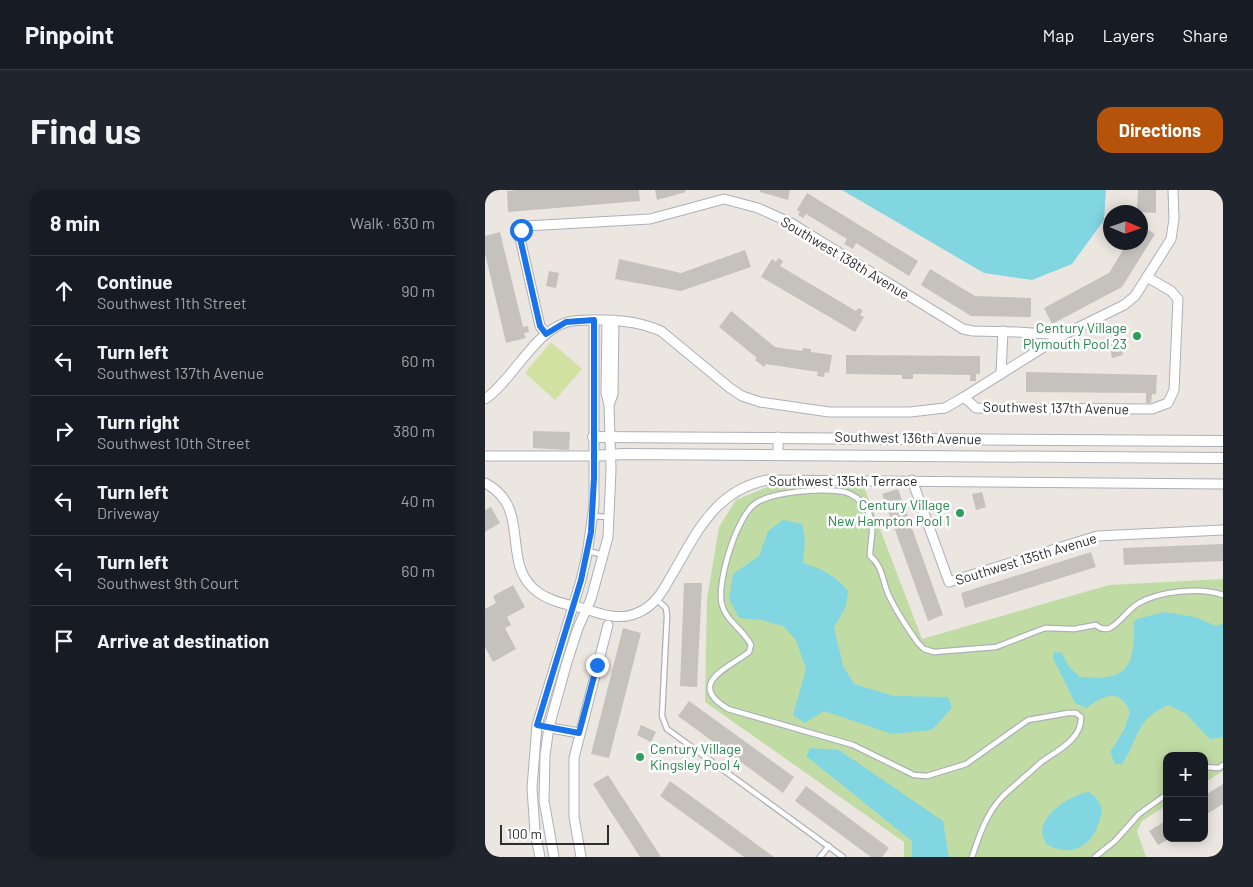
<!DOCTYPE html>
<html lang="en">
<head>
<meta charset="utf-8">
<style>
	body { margin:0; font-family:Barlow,sans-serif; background:#20242c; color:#f1f3f6 }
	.controls { position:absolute; right:15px; bottom:15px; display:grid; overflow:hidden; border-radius:10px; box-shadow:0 2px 12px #0003 }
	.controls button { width:45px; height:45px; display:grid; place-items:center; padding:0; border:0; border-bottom:1px solid #363941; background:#171b24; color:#f1f3f6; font:25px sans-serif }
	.compass { position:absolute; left:618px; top:15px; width:45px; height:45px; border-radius:50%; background:#171b24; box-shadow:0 2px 12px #0003; rotate:92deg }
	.scale { position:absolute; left:15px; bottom:12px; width:109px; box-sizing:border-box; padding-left:5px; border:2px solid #2d2d2d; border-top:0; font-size:14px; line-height:18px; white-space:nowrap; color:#2d2d2d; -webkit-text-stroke:4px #fff; paint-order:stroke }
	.stop { position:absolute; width:15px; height:15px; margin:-11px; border:4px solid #1a73e8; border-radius:50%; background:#fff }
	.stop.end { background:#1a73e8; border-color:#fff; box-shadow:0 1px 5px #0008 }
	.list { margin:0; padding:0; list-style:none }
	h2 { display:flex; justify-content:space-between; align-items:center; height:65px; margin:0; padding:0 20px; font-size:21px }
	h2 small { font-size:16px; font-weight:400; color:#9ea1a6 }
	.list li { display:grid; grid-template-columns:32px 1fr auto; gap:15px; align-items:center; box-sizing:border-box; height:70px; padding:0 20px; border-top:1px solid #363941 }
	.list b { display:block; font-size:19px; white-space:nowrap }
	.list p { margin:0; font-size:16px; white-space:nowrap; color:#9ea1a6 }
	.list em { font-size:16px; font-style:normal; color:#9ea1a6 }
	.icon { flex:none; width:28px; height:28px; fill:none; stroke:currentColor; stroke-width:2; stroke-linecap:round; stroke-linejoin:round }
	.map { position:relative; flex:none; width:738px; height:667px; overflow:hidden; border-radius:15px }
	header { display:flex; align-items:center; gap:30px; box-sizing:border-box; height:70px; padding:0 25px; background:#171b24; border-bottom:1px solid #363941 }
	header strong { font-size:24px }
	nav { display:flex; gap:28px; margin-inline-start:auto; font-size:18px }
	.intro { display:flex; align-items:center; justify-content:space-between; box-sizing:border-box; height:120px; padding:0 30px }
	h1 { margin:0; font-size:35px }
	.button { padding:12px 22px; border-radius:15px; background:#b45309; color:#fff; font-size:18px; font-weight:700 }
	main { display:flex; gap:30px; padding:0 30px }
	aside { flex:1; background:#171b24; border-radius:15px; box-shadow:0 2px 12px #0003 }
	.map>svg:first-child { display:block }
	.green { fill:#c0dca4 }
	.pitch { fill:#d0e1a2 }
	.water { fill:#81d6e1 }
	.building { fill:#c5c1bc }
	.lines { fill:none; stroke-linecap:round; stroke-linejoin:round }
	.service-casing { stroke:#adb0b7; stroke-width:7 }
	.minor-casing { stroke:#adb0b7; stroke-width:11 }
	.tertiary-casing { stroke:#adb0b7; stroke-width:12 }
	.service { stroke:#fff; stroke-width:4.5 }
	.minor { stroke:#fff; stroke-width:9 }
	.tertiary { stroke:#fff; stroke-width:10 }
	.route { stroke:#1a73e8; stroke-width:6 }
	.leisure-dot { fill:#2e9e5b; stroke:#fff; stroke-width:2 }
	.labels { text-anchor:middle; stroke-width:5; stroke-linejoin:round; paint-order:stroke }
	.street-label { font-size:14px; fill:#2d2d2d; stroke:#fff }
	.leisure-label { font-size:14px; fill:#27864d; stroke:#fff; text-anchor:end }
</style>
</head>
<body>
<header>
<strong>Pinpoint</strong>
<nav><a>Map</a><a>Layers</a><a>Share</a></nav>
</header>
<div class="intro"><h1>Find us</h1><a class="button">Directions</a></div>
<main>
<aside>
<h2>8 min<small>Walk · 630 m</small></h2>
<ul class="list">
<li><svg class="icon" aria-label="ahead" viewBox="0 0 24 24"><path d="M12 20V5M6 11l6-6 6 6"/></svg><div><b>Continue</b><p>Southwest 11th Street</p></div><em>90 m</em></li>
<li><svg class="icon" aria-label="left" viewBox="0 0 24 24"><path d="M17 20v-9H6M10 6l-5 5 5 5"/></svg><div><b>Turn left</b><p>Southwest 137th Avenue</p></div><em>60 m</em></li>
<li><svg class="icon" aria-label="right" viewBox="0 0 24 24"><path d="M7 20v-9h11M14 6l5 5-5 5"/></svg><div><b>Turn right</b><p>Southwest 10th Street</p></div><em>380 m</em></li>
<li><svg class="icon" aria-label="left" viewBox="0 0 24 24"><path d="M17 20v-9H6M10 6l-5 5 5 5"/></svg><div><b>Turn left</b><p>Driveway</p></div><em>40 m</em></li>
<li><svg class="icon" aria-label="left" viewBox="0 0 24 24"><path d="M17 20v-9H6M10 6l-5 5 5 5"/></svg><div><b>Turn left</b><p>Southwest 9th Court</p></div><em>60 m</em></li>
<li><svg class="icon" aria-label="arrive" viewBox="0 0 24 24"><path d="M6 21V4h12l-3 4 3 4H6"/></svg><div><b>Arrive at destination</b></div></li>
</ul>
</aside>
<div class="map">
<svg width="738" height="667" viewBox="0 0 738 667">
	<rect width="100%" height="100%" fill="#ece6e1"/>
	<polygon class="green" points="282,297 379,297 437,449 624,395 738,389 738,581 719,593 719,566 682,566 682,615 657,631 652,641 661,667 419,667 419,652 220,512 222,409 234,337 251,310"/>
	<polygon class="pitch" points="66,152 97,179 70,210 40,183"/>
	<g class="water">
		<polygon points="357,0 621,0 619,30 587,74 547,90 499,83"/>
		<path d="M298,330L317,334L320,350L318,373C337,379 350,385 363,401L361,416L349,438L358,476L369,494L409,506L463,507L467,518L447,540L407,544L339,521L320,533L308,525L321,479L311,450L298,436L276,430L254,428L244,409L248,384L274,366L283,341Z"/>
		<path d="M679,422L710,427L731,436L738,434V547L725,549L700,523L683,515C649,531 655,547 637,574H630L625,562L639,540L645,522C634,496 618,506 601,518L590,513L568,468L569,462L577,463L584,477L595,487C623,489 645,489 648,456C649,448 650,441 648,433L652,429Z"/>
		<polygon points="325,558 354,560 458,631 464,667 427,667 427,651 321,566"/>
		<path d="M604,602C610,606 615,611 617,620C617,624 615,630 613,634C607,657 584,667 563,655C542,632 585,604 604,602Z"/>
	</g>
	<g class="building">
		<polygon points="32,0 154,0 155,11 23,22 22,1"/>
		<polygon points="170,0 200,0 201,2 172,10"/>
		<polygon points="275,0 305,0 303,10 275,2"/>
		<polygon points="653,0 671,0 671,23 652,22"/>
		<polygon points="322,3 433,71 424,86 371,53 368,59 359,54 362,49 321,24 318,28 313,25 315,22 312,20"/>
		<polygon points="656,36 670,44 637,97 567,134 559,118 624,83 643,52 656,52"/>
		<polygon points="15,42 38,137 43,136 44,142 39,143 41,148 21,153 0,63 0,46"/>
		<polygon points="260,60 266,77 196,101 130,89 134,69 196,83"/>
		<polygon points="293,68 298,71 295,76 371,121 373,118 378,120 375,125 379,127 370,142 276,87 287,69 291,72"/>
		<polygon points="445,79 490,106 546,108 546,127 486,126 436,95"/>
		<polygon points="64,81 74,83 71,98 61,96"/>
		<polygon points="246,121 290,157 317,161 318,158 326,159 326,162 347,165 344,183 340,182 339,187 332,186 333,182 281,174 279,177 270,170 272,168 234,137"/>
		<polygon points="634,149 638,165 627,168 624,152"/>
		<polygon points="361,165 495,166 495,184 491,184 491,191 485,191 485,185 428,184 428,189 417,189 417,185 361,184"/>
		<polygon points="541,182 672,185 671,204 667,204 666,213 661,213 661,203 541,202"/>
		<polygon points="48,241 85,242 84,260 48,258"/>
		<polygon points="413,299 458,425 443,431 397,304"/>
		<polygon points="497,302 501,317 491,320 487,304"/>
		<polygon points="6,317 15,333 0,342 0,320"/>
		<polygon points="738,354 738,371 639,375 638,358"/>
		<polygon points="606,362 611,377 480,418 476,403"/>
		<polygon points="199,393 217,393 212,497 195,496"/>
		<polygon points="28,395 40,417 22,427 26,435 20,438 31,459 8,472 0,457 0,419 11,413 8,406"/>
		<polygon points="138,438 156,443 124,568 106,564"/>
		<polygon points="204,511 309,587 298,603 193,526"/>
		<polygon points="156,535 171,542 166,552 152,545"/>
		<polygon points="123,585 176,667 155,667 108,594"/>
		<polygon points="185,591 236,628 289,667 259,667 175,606"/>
		<polygon points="738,594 738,614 719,626 719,606"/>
		<polygon points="321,596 404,658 397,667 386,667 310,611"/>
		<polygon points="682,630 682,650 673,655 664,641"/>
	</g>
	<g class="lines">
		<g class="service-casing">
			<g id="service">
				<polyline points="107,326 124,327"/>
				<polyline points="103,361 118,365"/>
				<polyline points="171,409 181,418 182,426 177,526 182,539 358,667"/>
				<polyline points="719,577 734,578 738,575"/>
				<polyline points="335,667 344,656"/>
				<path d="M487,667C494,646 502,622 518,606C530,595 543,584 555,573C571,561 597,550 596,527L591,523H583L543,530L481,574L442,586L429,585L368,555L243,519C200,493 244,478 264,462L266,455C259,440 241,431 237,415C231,393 252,325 271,313C289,301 339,298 360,302C368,304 377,311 381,318C392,335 385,349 385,366C399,377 397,393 405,408C413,424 423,439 433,453L439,459L449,462L511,457L560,438L589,439L611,435C615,439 619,440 625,438C636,432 643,419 654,413C675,401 715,397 738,405"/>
				<polyline points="610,667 630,651 654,624 682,604"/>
			</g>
		</g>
		<g class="minor-casing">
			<g id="minor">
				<polyline points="61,144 55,136 35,48 36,40 41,36 165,29 239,9 273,18 306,33 478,139 488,141 532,142 578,145 639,115 650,106 662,87"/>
				<polyline points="516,184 518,141"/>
				<polyline points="479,207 578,145"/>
				<path d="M0,209C28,190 50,140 83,132C94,129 105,130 117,130C137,130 158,133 176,141L245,198L257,206L275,212L344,222H425L460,218L479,207L491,218L667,219L683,213L689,200L693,109L686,101L662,87L686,49L689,29L688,0"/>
				<polyline points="124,215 128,204 129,130"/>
				<polyline points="293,265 293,247"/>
				<polyline points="0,266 108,266"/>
				<polyline points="427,290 464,392 612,346 738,340"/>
				<path d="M0,293C49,318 13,375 54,403C67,412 85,415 100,419C116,424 135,431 152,423C168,417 177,403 185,388C211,345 228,301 282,290L738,294"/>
				<polyline points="60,537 94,543"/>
				<polyline points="55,667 50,642 47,598 52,535 96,390 102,365 109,315 109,130"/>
				<polyline points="69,667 59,611 60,565 64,537 82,472 93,438 106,409 123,347 126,280 124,215 121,203 122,130"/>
				<polyline points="96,667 89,627 89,568 123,435"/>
			</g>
		</g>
		<g class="tertiary-casing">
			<g id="tertiary">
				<polyline points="108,247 738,251"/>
				<polyline points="108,266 138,264 738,268"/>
			</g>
		</g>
		<use href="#service" class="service"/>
		<use href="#minor" class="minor"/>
		<use href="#tertiary" class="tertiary"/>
	</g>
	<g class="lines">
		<polyline class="route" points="36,40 35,48 55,136 61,144 81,132 109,130 109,288 106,342 96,390 52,535 94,543 112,475"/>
	</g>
	<g class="leisure-dot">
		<circle cx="652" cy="146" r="5"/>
		<circle cx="475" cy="323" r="5"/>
		<circle cx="155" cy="567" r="5"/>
	</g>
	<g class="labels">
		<g class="street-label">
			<text transform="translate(360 68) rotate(31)" y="5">Southwest 138th Avenue</text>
			<text transform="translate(571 218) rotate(1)" y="5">Southwest 137th Avenue</text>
			<text transform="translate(423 248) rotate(1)" y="5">Southwest 136th Avenue</text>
			<text x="358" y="296">Southwest 135th Terrace</text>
			<text transform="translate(541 369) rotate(-17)" y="5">Southwest 135th Avenue</text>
		</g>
		<g class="leisure-label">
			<text x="642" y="143">Century Village<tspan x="642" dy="16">Plymouth Pool 23</tspan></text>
			<text x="465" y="320">Century Village<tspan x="465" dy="16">New Hampton Pool 1</tspan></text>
			<text x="165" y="564" text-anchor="start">Century Village<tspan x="165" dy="16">Kingsley Pool 4</tspan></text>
		</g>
	</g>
</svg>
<div class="controls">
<button>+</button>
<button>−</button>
</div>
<svg class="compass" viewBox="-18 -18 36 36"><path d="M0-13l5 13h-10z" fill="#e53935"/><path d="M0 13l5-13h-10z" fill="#9ea1a6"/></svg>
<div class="scale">100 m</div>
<div class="stop" style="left:36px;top:40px"></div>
<div class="stop end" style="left:112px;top:475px"></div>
</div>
</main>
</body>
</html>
